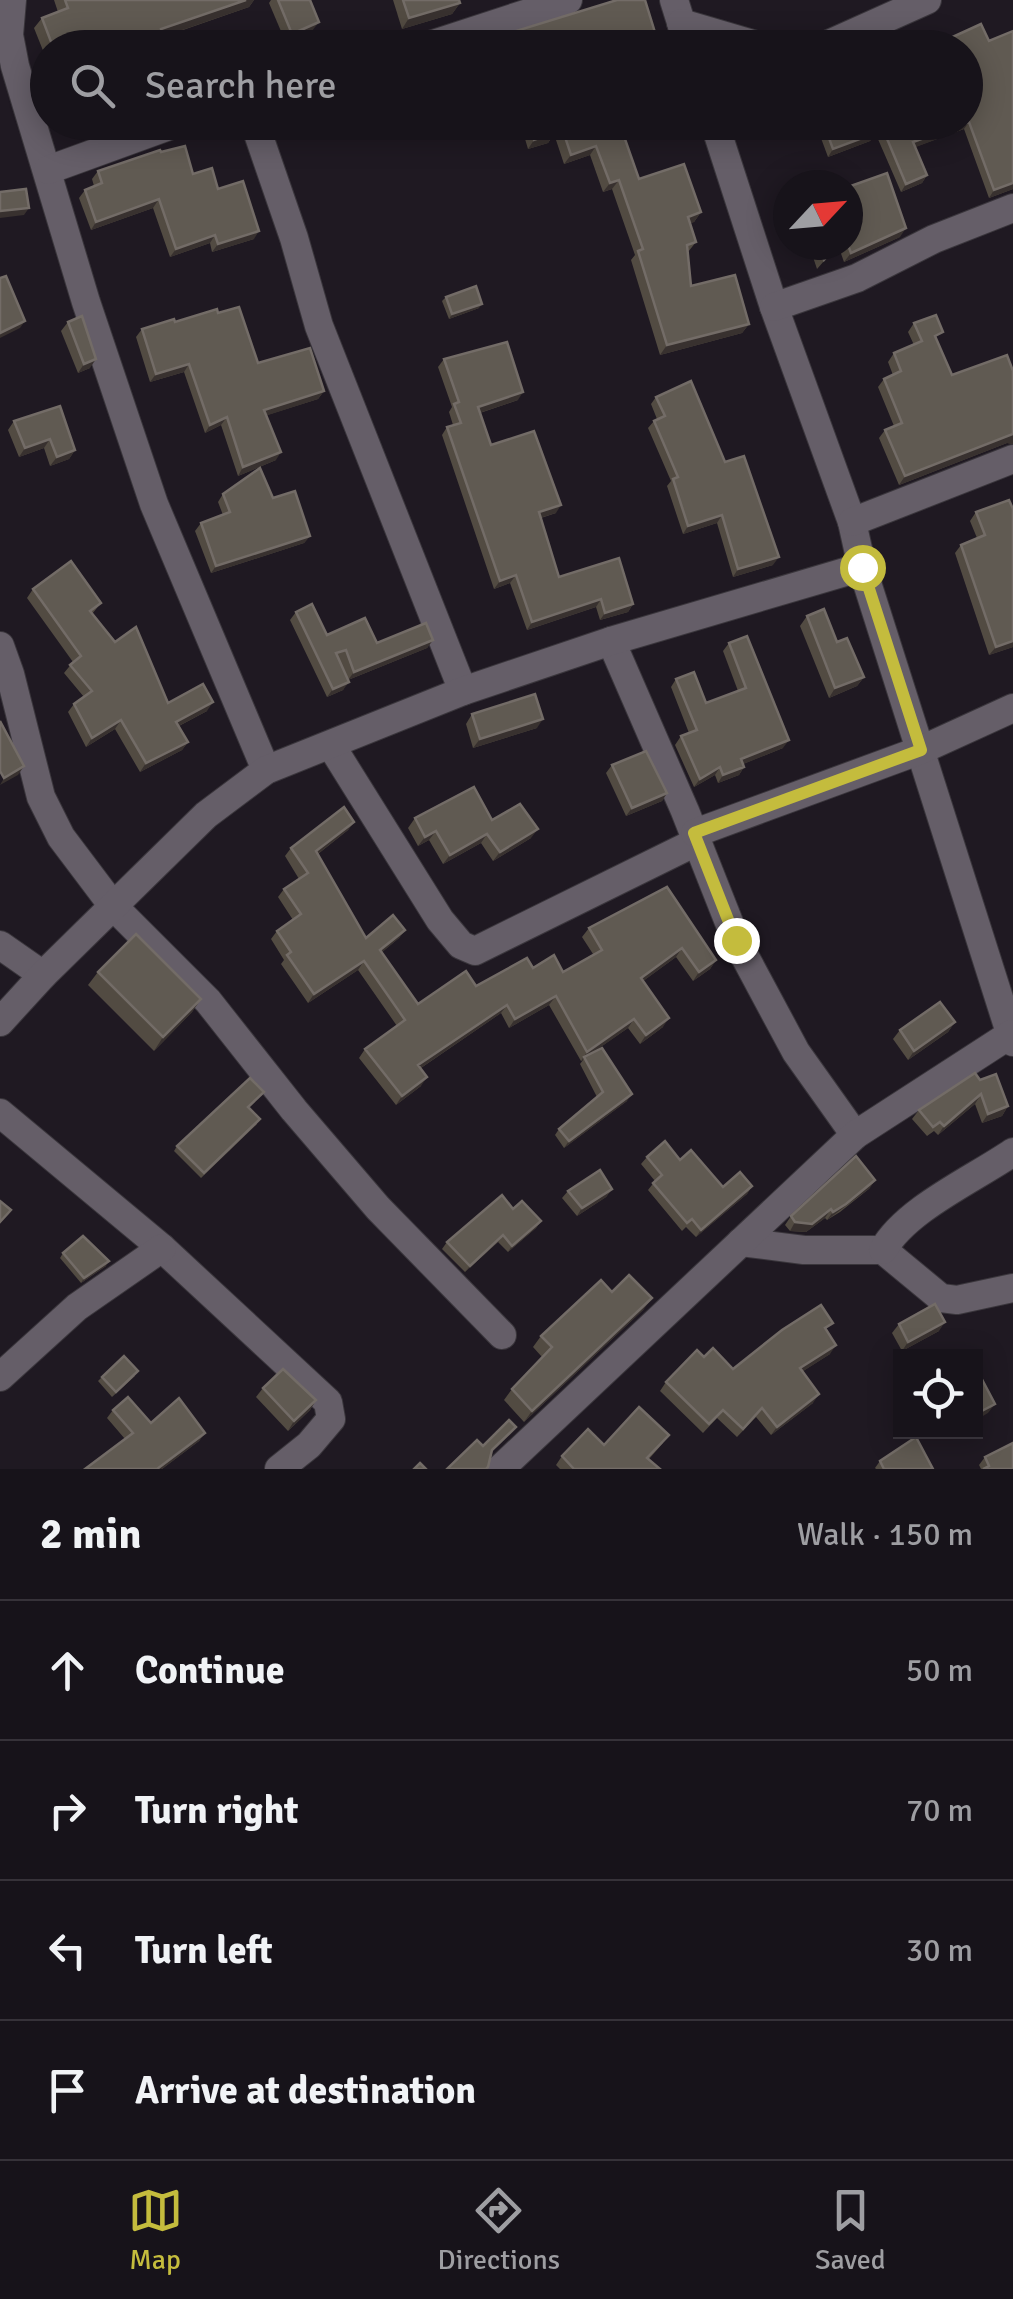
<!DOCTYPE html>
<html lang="en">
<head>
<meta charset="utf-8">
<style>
	body { margin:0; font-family:Signika,sans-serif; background:#242027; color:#f1f3f6 }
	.controls { position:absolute; right:30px; bottom:30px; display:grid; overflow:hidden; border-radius:0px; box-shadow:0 5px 25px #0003 }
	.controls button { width:90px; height:90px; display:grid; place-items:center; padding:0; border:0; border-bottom:2px solid #363239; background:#17131a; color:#f1f3f6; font:50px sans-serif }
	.compass { position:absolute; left:773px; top:170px; width:90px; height:90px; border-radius:50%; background:#17131a; box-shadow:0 5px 25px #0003; rotate:64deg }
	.stop { position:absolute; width:30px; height:30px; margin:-22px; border:8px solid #c4bc3d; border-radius:50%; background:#fff }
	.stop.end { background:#c4bc3d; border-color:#fff; box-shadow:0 2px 10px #0008 }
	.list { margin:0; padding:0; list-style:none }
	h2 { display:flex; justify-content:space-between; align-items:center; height:130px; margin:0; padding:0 40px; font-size:42px }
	h2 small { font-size:32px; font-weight:400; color:#9e9ea2 }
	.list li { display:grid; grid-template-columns:65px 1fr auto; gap:30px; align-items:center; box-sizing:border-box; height:140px; padding:0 40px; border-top:2px solid #363239 }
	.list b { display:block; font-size:38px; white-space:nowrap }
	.list em { font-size:32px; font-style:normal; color:#9e9ea2 }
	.icon { flex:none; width:55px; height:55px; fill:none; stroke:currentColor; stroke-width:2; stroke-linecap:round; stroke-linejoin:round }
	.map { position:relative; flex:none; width:1013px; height:1469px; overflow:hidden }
	.search { position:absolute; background:#17131a; box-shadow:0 5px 25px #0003; left:30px; right:30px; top:30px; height:110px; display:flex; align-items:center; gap:25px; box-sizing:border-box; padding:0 35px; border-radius:55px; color:#9e9ea2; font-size:38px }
	.sheet { height:690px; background:#17131a }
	nav { display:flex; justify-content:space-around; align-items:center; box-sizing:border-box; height:140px; border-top:2px solid #363239; background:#17131a; font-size:28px; color:#9e9ea2 }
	nav a { display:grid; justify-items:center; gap:5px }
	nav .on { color:#c4bc3d }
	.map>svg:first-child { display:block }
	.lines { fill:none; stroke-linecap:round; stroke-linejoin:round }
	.minor-casing { stroke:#3a363c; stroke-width:30 }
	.minor { stroke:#655e68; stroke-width:28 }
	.wall { fill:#524b42 }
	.shaded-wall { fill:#38312f }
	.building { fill:#605a52; stroke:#736c67; stroke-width:2.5 }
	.route { stroke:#c4bc3d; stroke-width:12 }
</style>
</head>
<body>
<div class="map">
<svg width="1013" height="1469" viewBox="0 0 1013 1469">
	<rect width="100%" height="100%" fill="#1f1922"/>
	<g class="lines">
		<g class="minor-casing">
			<g id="minor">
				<polyline points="12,0 9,35 15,66 86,302 154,504 266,770"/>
				<polyline points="674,0 689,48"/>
				<polyline points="681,23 766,48"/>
				<polyline points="421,48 568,0"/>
				<polyline points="820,48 927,0"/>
				<polyline points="254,122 294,238 319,326 463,691"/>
				<polyline points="714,122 774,307 852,522 862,567 1013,1042"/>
				<polyline points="48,170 180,122"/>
				<polyline points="774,307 857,278 934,239 1013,208"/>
				<polyline points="852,522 1013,459"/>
				<polyline points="611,641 685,811 736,940 796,1052 855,1135"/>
				<polyline points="0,646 10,674 41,797 61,837 113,906 208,1001 294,1110 378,1208 502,1335"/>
				<polyline points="332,747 440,920 461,945 475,951 698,841"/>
				<polyline points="695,833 921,750 1013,708"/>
				<polyline points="0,945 43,975"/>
				<polyline points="0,1022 43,975 206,815 266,770 463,691 611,641 862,567"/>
				<polyline points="0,1113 162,1248 328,1402 331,1419 309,1445 279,1469"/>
				<polyline points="741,1242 804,1250 883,1250 941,1298 957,1300 1013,1288"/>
				<path d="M883,1250C906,1209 974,1179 1013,1152"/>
				<polyline points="0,1377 77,1307 162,1248"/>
				<polyline points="500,1469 855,1135 1011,1034"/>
			</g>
		</g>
		<use href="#minor" class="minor"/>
	</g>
	<g class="wall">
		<polygon points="54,0 254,0 249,7 163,37 166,48 48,48 48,84 39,59 44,53 34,28 42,18 58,12"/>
		<polygon points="271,0 310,0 312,31 286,43 269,3"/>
		<polygon points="393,0 459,0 460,3 452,14 402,29"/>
		<polygon points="981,24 989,41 1013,31 1013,189 989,198 964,129 915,147 927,175 922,183 901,192 874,130 876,133 870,141 828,157 815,122 966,122 966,48 940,48 946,40"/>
		<polygon points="503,35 657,39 651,48 497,48 496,44"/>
		<polygon points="520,122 551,122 551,124 553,122 619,122 639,179 701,212 694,222 690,223 696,242 688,252 691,286 749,324 742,333 660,355 631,260 635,255 612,189 603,192 590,155 564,164 554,134 548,143 528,149"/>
		<polygon points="161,152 218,189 254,239 212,252 210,243 170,257 153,208 91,230 79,198 85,190 94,186 92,179 98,171"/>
		<polygon points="900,237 844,262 838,245 817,269 809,245 848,245"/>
		<polygon points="446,297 479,308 449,319 442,301"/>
		<polygon points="218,313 258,363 324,391 318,399 267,415 276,460 238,476 221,425 205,433 184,372 150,382 136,337 142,329"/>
		<polygon points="68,322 90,368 78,373 61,331"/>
		<polygon points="914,323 937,340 952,375 1013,371 1013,444 1007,443 899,485 879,438 885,430 894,426 878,387 884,379 893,375 888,362 894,353 914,345 908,332"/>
		<polygon points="444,359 518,400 480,413 491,445 556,513 541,518 559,577 633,604 628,612 600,620 596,607 527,630 510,583 494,589 442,435 447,427 453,425 449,412 452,407 438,367"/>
		<polygon points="656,397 725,462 773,565 733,577 717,523 683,534 667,486 671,481 648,428 654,421 657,419 651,404"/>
		<polygon points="14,421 75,450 69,459 50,466 44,448 19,457 8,430"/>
		<polygon points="223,494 273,498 310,536 304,543 211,573 195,531 201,523 223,515 218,502"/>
		<polygon points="1013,509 1013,647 989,655 955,553 961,545 977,538 970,521 976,512"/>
		<polygon points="33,589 101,603 92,614 168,703 207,711 179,726 188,742 182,750 140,772 115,729 86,747 68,712 74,704 84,697 64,673 73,662 27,598"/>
		<polygon points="296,612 327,635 377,643 433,640 427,648 348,680 343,690 327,697 290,620"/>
		<polygon points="807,616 837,642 864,677 857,686 829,698 800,626"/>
		<polygon points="729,643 783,748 743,764 744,767 739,775 718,783 715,775 694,787 675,745 681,736 689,733 671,687 676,679 706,703 738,691 723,651"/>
		<polygon points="472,714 537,728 473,748 466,724"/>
		<polygon points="612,765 667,793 662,801 626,816 606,773"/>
		<polygon points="415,818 492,820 531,838 493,861 481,843 443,864 429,840 418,846 408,828"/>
		<polygon points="354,822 348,830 318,854 366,938 405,930 399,938 382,952 418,1004 533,968 563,972 593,954 582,937 589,928 667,887 716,960 710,969 693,981 676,957 643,981 663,1027 640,1044 628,1028 593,1052 627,1101 564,1148 555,1135 559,1129 597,1097 580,1064 583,1060 581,1061 549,1005 509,1028 501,1013 421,1068 421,1086 396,1105 359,1058 365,1049 397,1026 358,970 308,1003 281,964 284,960 271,939 277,931 293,920 278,897 284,889 299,879 285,856 291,848"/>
		<polygon points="98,972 201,999 192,1012 154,1051 88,985"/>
		<polygon points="955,1022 948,1032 908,1060 893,1039 900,1030"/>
		<polygon points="980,1080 1008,1106 1002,1116 982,1123 975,1104 938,1135 934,1131 927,1136 912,1119 919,1110"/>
		<polygon points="264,1092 249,1108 257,1124 201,1178 174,1151 177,1146"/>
		<polygon points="647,1157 680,1160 723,1187 752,1186 747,1194 696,1237 686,1227 682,1231 648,1190 655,1181 641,1164"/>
		<polygon points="870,1188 840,1212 827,1220 825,1218 806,1232 790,1231 785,1225 791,1216"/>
		<polygon points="612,1189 606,1197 577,1216 562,1198 568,1191"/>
		<polygon points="513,1209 541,1221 536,1228 508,1252 498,1242 465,1272 442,1249 447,1242"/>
		<polygon points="63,1253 106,1266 81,1283 60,1258"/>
		<polygon points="644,1309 524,1422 504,1400 512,1389 542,1357 533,1347 541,1336"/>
		<polygon points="899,1324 939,1331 902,1351 892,1333"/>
		<polygon points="827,1331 830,1354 803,1371 813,1403 771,1435 756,1417 737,1437 717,1418 703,1433 660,1391 666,1382 704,1357 733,1369"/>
		<polygon points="135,1376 112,1397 98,1381 102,1377"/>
		<polygon points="263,1388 316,1400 310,1410 288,1431 256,1397"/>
		<polygon points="113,1410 151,1423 205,1433 199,1441 162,1469 85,1469 125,1439 107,1418"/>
		<polygon points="663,1443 649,1459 660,1469 560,1469 556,1465 562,1456 604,1445"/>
		<polygon points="985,1457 1013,1469 981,1469 979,1465"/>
		<polygon points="880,1461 933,1469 876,1469 875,1468"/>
	</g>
	<g class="shaded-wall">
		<polygon points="246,0 254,0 249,7 153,40 161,29"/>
		<polygon points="460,3 452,14 402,29 409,18"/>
		<polygon points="319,22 312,31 286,43 292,34"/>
		<polygon points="657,39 651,48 628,48"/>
		<polygon points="66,122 78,122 62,128"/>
		<polygon points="969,122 964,129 908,150 913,142"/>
		<polygon points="554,133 548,143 528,149 534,140"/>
		<polygon points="876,133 870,141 828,157 833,149"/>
		<polygon points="596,146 590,155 564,164 571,155"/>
		<polygon points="927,175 922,183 901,192 906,184"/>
		<polygon points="619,180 612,189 603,192 610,183"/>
		<polygon points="1013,183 1013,189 989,198 994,190"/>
		<polygon points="159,199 153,208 91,230 96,222"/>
		<polygon points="29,208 24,215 0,218 0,211"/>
		<polygon points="701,212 694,222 681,226 688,217"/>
		<polygon points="906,228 900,237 844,262 851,253"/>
		<polygon points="259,231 254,239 212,252 218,244"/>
		<polygon points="215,235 210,243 170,257 176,249"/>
		<polygon points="482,304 479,308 449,319 452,314"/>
		<polygon points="25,321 20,328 0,338 0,333"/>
		<polygon points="749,324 742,333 660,355 667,345"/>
		<polygon points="96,359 90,368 78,373 84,364"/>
		<polygon points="189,364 184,372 150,382 156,374"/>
		<polygon points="324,391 318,399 259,418 264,410"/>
		<polygon points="523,392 518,400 473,415 478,407"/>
		<polygon points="227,417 221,425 205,433 210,425"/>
		<polygon points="1013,434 1013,444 1007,443 899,485 905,476"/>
		<polygon points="50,439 44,448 19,457 25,448"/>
		<polygon points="75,450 69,459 50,466 57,457"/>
		<polygon points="281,452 276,460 238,476 243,467"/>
		<polygon points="561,505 556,513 533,520 539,512"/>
		<polygon points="722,515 717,523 683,534 688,526"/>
		<polygon points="310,536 304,543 211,573 216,566"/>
		<polygon points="779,557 773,565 733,577 738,569"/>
		<polygon points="516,575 510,583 494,589 500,581"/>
		<polygon points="601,599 596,607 527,630 532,622"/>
		<polygon points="633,604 628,612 600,620 605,613"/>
		<polygon points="433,640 427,648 348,680 354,672"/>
		<polygon points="1013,641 1013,647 989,655 996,647"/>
		<polygon points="864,677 857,686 829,698 835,688"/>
		<polygon points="349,682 343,690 327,697 333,689"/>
		<polygon points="213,702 207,711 171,730 176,722"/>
		<polygon points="543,719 537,728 473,748 480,739"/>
		<polygon points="121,720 115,729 86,747 92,738"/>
		<polygon points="789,740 783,748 736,767 741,759"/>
		<polygon points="188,742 182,750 140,772 146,763"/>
		<polygon points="24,766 18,775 0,785 4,778"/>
		<polygon points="720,767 715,775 694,787 700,779"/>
		<polygon points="744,767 739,775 718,783 723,775"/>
		<polygon points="667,793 662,801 626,816 632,808"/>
		<polygon points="354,822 348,830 310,860 316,851"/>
		<polygon points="538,829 531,838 493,861 500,852"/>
		<polygon points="436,831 429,840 418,846 425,837"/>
		<polygon points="487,834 481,843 443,864 450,855"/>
		<polygon points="405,930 399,938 374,959 380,950"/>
		<polygon points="682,948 676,957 635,987 641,978"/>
		<polygon points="716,960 710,969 693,981 699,972"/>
		<polygon points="364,961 358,970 308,1003 314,994"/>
		<polygon points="556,996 549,1005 509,1028 515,1019"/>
		<polygon points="201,999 192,1012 154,1051 163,1037"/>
		<polygon points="507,1005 501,1013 412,1074 418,1065"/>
		<polygon points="669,1018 663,1027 640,1044 646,1035"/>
		<polygon points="634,1019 628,1028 581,1061 587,1052"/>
		<polygon points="955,1022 948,1032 908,1060 914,1051"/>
		<polygon points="427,1077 421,1086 396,1105 402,1096"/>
		<polygon points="632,1094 627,1101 564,1148 569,1141"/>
		<polygon points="981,1094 975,1104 938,1135 944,1126"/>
		<polygon points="1008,1106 1002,1116 982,1123 988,1114"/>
		<polygon points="875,1180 870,1188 827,1220 833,1212"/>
		<polygon points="752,1186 747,1194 696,1237 701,1230"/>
		<polygon points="612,1189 606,1197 577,1216 582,1208"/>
		<polygon points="831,1209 825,1218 806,1232 790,1231 795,1222"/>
		<polygon points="541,1221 536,1228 508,1252 512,1246"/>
		<polygon points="503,1235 498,1242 465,1272 470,1266"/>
		<polygon points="109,1261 106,1266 81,1283 84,1278"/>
		<polygon points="652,1298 644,1309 524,1422 532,1411"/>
		<polygon points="945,1322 939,1331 902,1351 908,1342"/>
		<polygon points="836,1345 830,1354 794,1377 800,1368"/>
		<polygon points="819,1394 813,1403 771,1435 777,1427"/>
		<polygon points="316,1400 310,1410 288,1431 294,1421"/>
		<polygon points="995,1404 988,1413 976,1420 976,1414"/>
		<polygon points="205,1433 199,1441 162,1469 157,1469"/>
	</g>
	<g class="building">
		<polygon points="65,0 246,0 161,29 166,48 50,48 53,47 42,18 68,8"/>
		<polygon points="278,0 310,0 319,22 292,34"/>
		<polygon points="403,0 459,0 460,3 409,18"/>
		<polygon points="617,0 645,0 657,39 628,48 507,48 503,35"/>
		<polygon points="981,24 989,41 1013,31 1013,183 994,190 969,122 913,142 927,175 906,184 880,122 966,122 966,48 949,48 946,40"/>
		<polygon points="529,122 551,122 554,133 534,140"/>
		<polygon points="560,122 619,122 639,179 684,164 701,212 688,217 696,242 687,245 691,286 735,275 749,324 667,345 638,251 643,249 619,180 610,183 596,146 571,155"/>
		<polygon points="823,122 871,122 876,133 833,149"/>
		<polygon points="185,146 193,174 212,168 218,189 243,181 259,231 218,244 215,235 176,249 159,199 96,222 85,190 102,183 98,171 160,150 161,152"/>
		<polygon points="887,173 906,228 851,253 848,245 848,187"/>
		<polygon points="26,189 29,208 0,211 0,192"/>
		<polygon points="818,245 837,245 824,260"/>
		<polygon points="6,276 25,321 0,333 0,278"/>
		<polygon points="476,286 482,304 452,314 446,297"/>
		<polygon points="239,307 258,363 310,348 324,391 264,410 281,452 243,467 227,417 210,425 189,364 156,374 142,329 174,319 175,322 217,309 218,313"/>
		<polygon points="936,315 943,332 935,336 952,375 1007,355 1013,371 1013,434 905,476 885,430 902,423 884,379 901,371 894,353 922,341 914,323"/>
		<polygon points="82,316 96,359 84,364 68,322"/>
		<polygon points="507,342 523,392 478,407 491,445 534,431 561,505 539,512 559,577 619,558 633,604 605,613 601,599 532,622 516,575 500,581 447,427 461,423 454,404 459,402 444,359"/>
		<polygon points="691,381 725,462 744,456 779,557 738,569 722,515 688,526 673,479 678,477 654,421 665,416 656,397"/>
		<polygon points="60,406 75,450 57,457 50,439 25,448 14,421"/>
		<polygon points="260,468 273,498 295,491 310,536 216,566 201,523 230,512 223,494"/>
		<polygon points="1009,500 1013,509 1013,641 996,647 961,545 985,535 976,512"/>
		<polygon points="71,561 101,603 90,611 115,642 136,627 168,703 203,684 213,702 176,722 188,742 146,763 121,720 92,738 74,704 92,691 70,665 81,656 33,589"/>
		<polygon points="312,604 327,635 365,618 377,643 426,623 433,640 354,672 346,650 336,653 349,682 333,689 296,612"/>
		<polygon points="824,609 837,642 847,638 864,677 835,688 807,616"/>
		<polygon points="747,636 789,740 741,759 744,767 723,775 720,767 700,779 681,736 697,730 676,679 694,672 706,703 746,688 729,643"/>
		<polygon points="535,694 543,719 480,739 472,714"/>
		<polygon points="0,721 24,766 4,778 0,771"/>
		<polygon points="646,751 667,793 632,808 612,765"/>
		<polygon points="474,787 492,820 520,804 538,829 500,852 487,834 450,855 436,831 425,837 415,818"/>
		<polygon points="344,807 354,822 316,851 366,938 393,915 405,930 380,950 418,1004 466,971 476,986 527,958 533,968 554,955 563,972 602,950 589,928 667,887 716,960 699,972 682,948 641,978 669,1018 646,1035 634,1019 587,1052 556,996 515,1019 507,1005 418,1065 427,1077 402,1096 365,1049 405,1020 364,961 314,994 287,955 291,952 277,931 301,914 284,889 308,873 291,848"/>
		<polygon points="136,934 201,999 163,1037 98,972"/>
		<polygon points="940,1002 955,1022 914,1051 900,1030"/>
		<polygon points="602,1048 632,1094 569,1141 559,1129 603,1092 584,1057"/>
		<polygon points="975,1073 980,1080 996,1074 1008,1106 988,1114 981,1094 944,1126 940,1122 933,1127 919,1110"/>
		<polygon points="250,1078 264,1092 248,1107 260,1119 204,1173 177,1146"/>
		<polygon points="665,1141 680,1160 691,1150 723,1187 740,1172 752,1186 701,1230 692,1219 687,1223 653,1183 662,1175 647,1157"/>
		<polygon points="856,1156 875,1180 846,1204 833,1212 831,1209 812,1224 795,1222 791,1216"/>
		<polygon points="600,1170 612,1189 582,1208 568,1191"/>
		<polygon points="502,1195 513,1209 522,1201 541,1221 512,1246 503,1235 470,1266 447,1242"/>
		<polygon points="0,1201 11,1210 0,1222"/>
		<polygon points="83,1236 109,1261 84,1278 63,1253"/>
		<polygon points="629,1275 652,1298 532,1411 512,1389 552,1347 541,1336 601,1280 612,1292"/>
		<polygon points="935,1304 945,1322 908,1342 899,1324"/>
		<polygon points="821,1305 833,1323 825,1328 836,1345 800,1368 819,1394 777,1427 762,1408 743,1429 723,1410 709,1424 666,1382 697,1350 704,1357 713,1348 733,1369 782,1330"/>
		<polygon points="124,1356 138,1371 116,1392 102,1377"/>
		<polygon points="976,1368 995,1404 976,1414"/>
		<polygon points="283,1369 316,1400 294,1421 263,1388"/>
		<polygon points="128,1397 151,1423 179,1398 205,1433 157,1469 85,1469 133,1433 113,1410"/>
		<polygon points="639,1407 669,1435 647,1458 660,1469 574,1469 562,1456 588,1429 604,1445"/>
		<polygon points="509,1420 516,1427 492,1450 488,1467 486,1469 447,1469 477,1440 483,1446"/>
		<polygon points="916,1437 933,1469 884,1469 880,1461"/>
		<polygon points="1013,1443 1013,1469 983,1469 989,1466 985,1457"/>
		<polygon points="420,1463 426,1469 414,1469"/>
	</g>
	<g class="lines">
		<polyline class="route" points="736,940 694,833 921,750 862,567"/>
	</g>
</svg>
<div class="controls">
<button><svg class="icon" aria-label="locate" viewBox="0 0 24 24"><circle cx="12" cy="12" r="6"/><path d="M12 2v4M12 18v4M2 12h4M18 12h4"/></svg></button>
</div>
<svg class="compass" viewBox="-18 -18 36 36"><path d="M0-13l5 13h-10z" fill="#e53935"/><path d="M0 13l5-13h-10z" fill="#9e9ea2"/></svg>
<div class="stop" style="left:862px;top:567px"></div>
<div class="stop end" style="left:736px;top:940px"></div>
<div class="search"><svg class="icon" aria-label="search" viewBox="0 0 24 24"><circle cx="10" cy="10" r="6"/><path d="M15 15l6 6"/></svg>Search here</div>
</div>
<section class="sheet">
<h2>2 min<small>Walk · 150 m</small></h2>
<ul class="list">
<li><svg class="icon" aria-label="ahead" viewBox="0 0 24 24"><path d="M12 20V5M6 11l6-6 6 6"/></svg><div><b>Continue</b></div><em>50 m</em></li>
<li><svg class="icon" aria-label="right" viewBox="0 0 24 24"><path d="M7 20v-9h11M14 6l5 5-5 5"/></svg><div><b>Turn right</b></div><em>70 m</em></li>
<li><svg class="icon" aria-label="left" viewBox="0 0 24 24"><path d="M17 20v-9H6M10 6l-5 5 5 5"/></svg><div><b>Turn left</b></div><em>30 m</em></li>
<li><svg class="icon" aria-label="arrive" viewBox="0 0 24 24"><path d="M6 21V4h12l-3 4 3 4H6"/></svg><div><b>Arrive at destination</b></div></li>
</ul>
</section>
<nav>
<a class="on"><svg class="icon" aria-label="map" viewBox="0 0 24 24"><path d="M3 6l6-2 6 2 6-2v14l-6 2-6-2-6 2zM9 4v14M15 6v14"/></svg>Map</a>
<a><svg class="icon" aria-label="directions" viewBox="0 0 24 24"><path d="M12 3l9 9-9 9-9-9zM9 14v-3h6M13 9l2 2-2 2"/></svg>Directions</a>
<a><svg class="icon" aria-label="saved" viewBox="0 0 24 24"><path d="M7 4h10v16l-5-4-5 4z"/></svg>Saved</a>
</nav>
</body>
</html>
